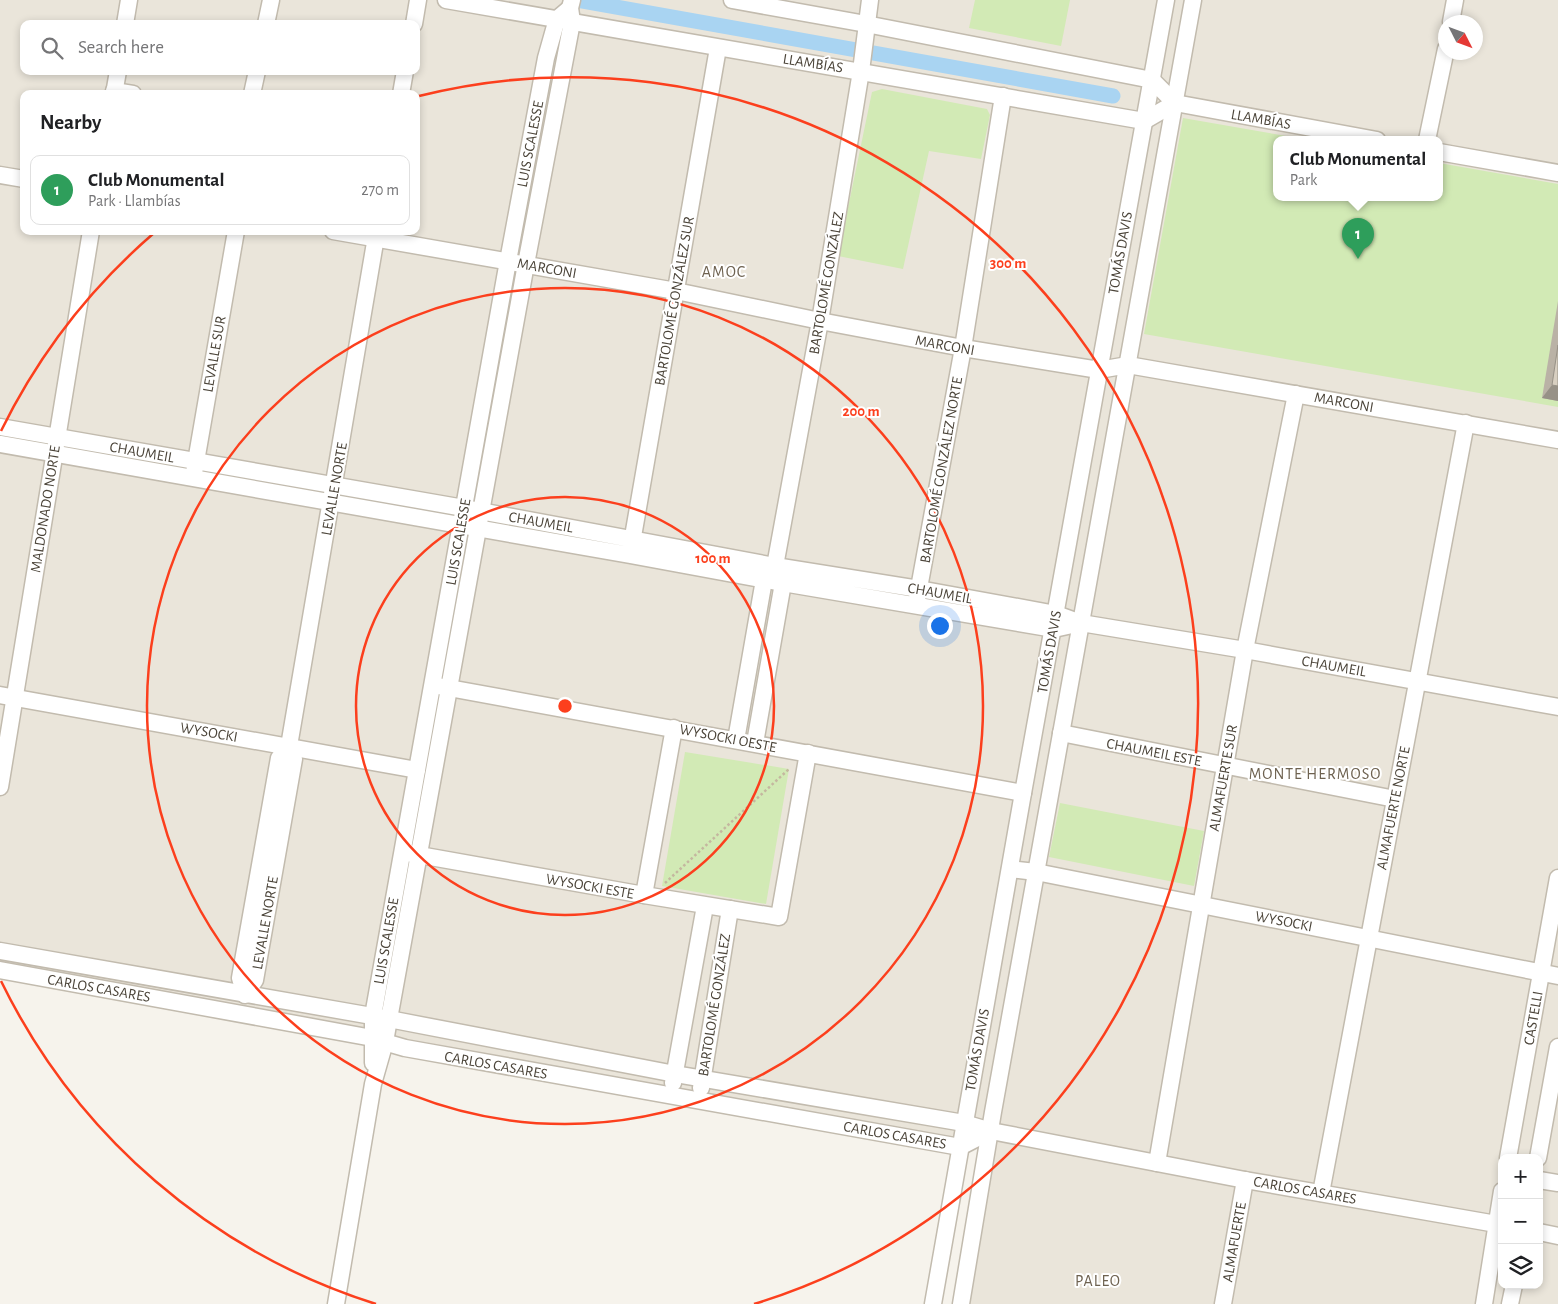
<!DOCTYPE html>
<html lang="en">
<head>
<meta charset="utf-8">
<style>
	body { margin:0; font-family:"Alegreya Sans",sans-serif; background:#f2f2f2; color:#202124 }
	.controls { position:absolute; right:15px; bottom:15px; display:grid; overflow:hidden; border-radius:10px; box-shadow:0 2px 8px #0003 }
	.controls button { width:45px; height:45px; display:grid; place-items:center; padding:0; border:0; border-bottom:1px solid #e0e0e0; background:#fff; color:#202124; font:25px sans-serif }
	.compass { position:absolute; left:1438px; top:15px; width:45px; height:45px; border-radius:50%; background:#fff; box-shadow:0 2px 8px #0003; rotate:132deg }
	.you { position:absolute; left:939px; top:625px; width:18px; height:18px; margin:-12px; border:4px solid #fff; border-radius:50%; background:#1a73e8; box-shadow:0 0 0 8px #1a73e833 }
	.badge { display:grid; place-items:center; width:32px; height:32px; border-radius:50%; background:#fc3f1d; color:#fff; font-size:16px; font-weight:700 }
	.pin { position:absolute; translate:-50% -41px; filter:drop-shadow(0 1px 2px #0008) }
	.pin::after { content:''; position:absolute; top:26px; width:18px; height:15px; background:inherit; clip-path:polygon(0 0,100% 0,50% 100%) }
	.popup { position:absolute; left:1273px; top:136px; width:170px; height:65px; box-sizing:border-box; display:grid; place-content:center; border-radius:10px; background:#fff; filter:drop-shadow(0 1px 4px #0005); font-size:16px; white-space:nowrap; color:#757577 }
	.popup b { font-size:19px; color:#202124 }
	.popup::after { content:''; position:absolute; left:50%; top:100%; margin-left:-10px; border:10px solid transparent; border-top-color:#fff }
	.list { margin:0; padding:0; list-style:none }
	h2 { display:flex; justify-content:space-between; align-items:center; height:65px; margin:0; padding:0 20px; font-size:21px }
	h2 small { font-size:16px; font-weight:400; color:#757577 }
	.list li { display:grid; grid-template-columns:32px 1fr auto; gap:15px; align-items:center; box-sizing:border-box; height:70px; margin:0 10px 10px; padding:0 10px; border:1px solid #e0e0e0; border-radius:10px }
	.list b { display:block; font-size:19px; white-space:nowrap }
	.list p { margin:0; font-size:16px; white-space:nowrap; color:#757577 }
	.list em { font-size:16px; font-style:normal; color:#757577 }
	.icon { flex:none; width:28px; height:28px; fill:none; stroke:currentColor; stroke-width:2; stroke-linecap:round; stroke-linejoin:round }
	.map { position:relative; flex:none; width:1558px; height:1304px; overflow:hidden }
	.search { position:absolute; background:#fff; box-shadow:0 2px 8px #0003; left:20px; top:20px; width:400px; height:55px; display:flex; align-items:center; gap:12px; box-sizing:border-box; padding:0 18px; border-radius:10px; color:#757577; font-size:19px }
	.panel { position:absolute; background:#fff; box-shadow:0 2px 8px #0003; left:20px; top:90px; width:400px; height:145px; border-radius:10px }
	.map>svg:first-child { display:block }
	.residential { fill:#eae5da; fill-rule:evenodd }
	.green { fill:#d2eab5 }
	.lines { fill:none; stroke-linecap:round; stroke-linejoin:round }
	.canal { stroke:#a9d4f2; stroke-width:15 }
	.minor-casing { stroke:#c2bbae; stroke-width:19 }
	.path { stroke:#c4b79f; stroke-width:2.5; stroke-dasharray:2.5 2.5; stroke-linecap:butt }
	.minor { stroke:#fff; stroke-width:16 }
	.wall { fill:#bab2a6 }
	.shaded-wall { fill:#979187 }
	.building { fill:#d8cfc1; stroke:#979187 }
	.ring { fill:none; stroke:#fc3f1d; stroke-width:2.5 }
	.labels { text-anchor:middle; stroke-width:4; stroke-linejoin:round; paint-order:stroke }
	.street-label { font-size:15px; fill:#4b4439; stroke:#fff }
	.neighbourhood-label { font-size:16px; letter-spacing:1px; fill:#6e6250; stroke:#fff }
	.centre { fill:#fc3f1d; stroke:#fff; stroke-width:2.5 }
	.ring-label { font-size:15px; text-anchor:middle; font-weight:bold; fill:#fc3f1d; stroke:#fff; stroke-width:4; stroke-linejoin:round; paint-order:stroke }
</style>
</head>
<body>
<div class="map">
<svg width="1558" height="1304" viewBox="0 0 1558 1304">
	<rect width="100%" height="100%" fill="#f6f3ec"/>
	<path class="residential" d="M0,0H1558V1304H961L991,1131L960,1147L0,970ZM1446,22H1476V52H1446ZM24,24H416V71H24ZM24,94H416V231H24ZM1277,140H1439V198H1277ZM1502,1158H1539V1285H1502Z"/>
	<g class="green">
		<polygon points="975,0 1070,0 1061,46 969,28"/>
		<polygon points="882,89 987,109 990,115 981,159 929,151 903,269 838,256 872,92"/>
		<polygon points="1183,118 1309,140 1277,140 1277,198 1439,198 1439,163 1558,184 1558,407 1144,334"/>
		<polygon points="685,752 789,769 766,904 662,886"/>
		<polygon points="1060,803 1204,831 1194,886 1049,857"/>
	</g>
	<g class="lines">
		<polyline class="canal" points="577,0 1113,96"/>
		<g class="minor-casing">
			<g id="minor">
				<polyline points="446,0 1144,121 1175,103"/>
				<polyline points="732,0 866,24 1152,80 1175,103 1377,140"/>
				<polyline points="1451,22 1455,0"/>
				<polyline points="125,24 129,0"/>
				<polyline points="266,24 271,0"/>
				<polyline points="414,24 418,0"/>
				<polyline points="114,91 133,94"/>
				<polyline points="114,94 118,71"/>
				<polyline points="252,94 257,71"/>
				<polyline points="401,94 405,71"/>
				<polyline points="1427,140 1446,49"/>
				<polyline points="1439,152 1558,173"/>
				<polyline points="0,175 24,179"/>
				<polyline points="333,231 676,291 820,321 963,348 1099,370 1128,365 1558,440"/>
				<polyline points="0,427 464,508 775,566 919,589 1056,614 1081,623 1054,629 783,583 630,555 0,444"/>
				<polyline points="194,473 236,231"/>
				<polyline points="631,548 718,48"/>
				<polyline points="917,599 963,348 1003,96"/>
				<polyline points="1081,623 1245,650 1558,707"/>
				<polyline points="438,686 1023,793"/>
				<polyline points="0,695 417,770"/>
				<polyline points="1061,733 1395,799"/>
				<polyline points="736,740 764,580 775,566 820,321 861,71 870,0"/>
				<polyline points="755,743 783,583 779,575"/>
				<polyline points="289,746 294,759 255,980 245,995 240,978 279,758 289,746 377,231"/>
				<polyline points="0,787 91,231"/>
				<polyline points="408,853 644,895 779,917 808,753"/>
				<polyline points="1010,869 1036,872 1558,976"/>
				<polyline points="644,895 674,728"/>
				<polyline points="0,951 389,1019 675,1074 964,1123 991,1131 1245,1180 1502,1225"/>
				<polyline points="0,970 367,1037 405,1048 960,1147 991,1131"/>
				<polyline points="373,1063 373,1016 508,261 546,58 557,19 570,8"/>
				<polyline points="673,1083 705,906"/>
				<polyline points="701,1088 730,909"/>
				<polyline points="1508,1158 1558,878"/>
				<polyline points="1538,1158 1558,1047"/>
				<polyline points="1157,1163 1245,650 1296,394"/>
				<polyline points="1539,1180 1558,1183"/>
				<polyline points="1321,1193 1466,423"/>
				<polyline points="1539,1232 1558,1236"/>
				<polyline points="336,1304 373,1084 385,1042 389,1019 526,264 572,22 570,8 572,0"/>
				<polyline points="933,1304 1023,793 1166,0"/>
				<polyline points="961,1304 993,1112 1193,0"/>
				<polyline points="1223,1304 1245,1180"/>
				<polyline points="1484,1304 1502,1191"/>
				<polyline points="1510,1304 1514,1285"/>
			</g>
		</g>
		<polyline class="path" points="665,883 789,769"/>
		<use href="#minor" class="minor"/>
	</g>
	<polygon class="wall" points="1558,301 1558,401 1542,398"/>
	<polygon class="shaded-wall" points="1552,385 1558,386 1558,401 1542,398"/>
	<polygon class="building" points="1558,345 1558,386 1552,385"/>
	<g class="ring">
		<circle cx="565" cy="706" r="209"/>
		<circle cx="565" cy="706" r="418"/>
		<path d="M376 1304A627 627 0 0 1 1 981M1 431A627 627 0 0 1 154 233M419 96A627 627 0 0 1 754 1304"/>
	</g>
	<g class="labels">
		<g class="street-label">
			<text transform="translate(813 63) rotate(9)" y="5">LLAMBÍAS</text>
			<text transform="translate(1261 119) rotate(10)" y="5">LLAMBÍAS</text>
			<text transform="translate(530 144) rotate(-79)" y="5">LUIS SCALESSE</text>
			<text transform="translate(1120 253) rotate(-80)" y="5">TOMÁS DAVIS</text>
			<text transform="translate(547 268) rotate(10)" y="5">MARCONI</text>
			<text transform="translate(826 283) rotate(-80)" y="5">BARTOLOMÉ GONZÁLEZ</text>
			<text transform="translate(674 301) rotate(-80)" y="5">BARTOLOMÉ GONZÁLEZ SUR</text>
			<text transform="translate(945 345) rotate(10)" y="5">MARCONI</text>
			<text transform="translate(214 354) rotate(-80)" y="5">LEVALLE SUR</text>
			<text transform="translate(1344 402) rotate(10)" y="5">MARCONI</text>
			<text transform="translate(142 452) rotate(10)" y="5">CHAUMEIL</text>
			<text transform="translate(941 470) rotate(-80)" y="5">BARTOLOMÉ GONZÁLEZ NORTE</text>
			<text transform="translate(334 489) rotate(-80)" y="5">LEVALLE NORTE</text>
			<text transform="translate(45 509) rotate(-81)" y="5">MALDONADO NORTE</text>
			<text transform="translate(541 522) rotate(10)" y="5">CHAUMEIL</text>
			<text transform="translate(458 542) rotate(-80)" y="5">LUIS SCALESSE</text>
			<text transform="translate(940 593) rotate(10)" y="5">CHAUMEIL</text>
			<text transform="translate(1049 652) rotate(-80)" y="5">TOMÁS DAVIS</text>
			<text transform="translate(1334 666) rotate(10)" y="5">CHAUMEIL</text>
			<text transform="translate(209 732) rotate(10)" y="5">WYSOCKI</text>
			<text transform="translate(728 738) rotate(11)" y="5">WYSOCKI OESTE</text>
			<text transform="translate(1154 752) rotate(11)" y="5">CHAUMEIL ESTE</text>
			<text transform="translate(1223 778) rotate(-80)" y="5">ALMAFUERTE SUR</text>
			<text transform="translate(1393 808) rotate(-79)" y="5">ALMAFUERTE NORTE</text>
			<text transform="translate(590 886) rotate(10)" y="5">WYSOCKI ESTE</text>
			<text transform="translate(1284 921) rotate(11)" y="5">WYSOCKI</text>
			<text transform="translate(265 923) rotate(-80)" y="5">LEVALLE NORTE</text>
			<text transform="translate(386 941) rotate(-80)" y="5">LUIS SCALESSE</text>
			<text transform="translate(99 988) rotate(10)" y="5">CARLOS CASARES</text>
			<text transform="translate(714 1005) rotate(-81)" y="5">BARTOLOMÉ GONZÁLEZ</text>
			<text transform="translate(1533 1018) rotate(-80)" y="5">CASTELLI</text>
			<text transform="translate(977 1050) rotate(-80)" y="5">TOMÁS DAVIS</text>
			<text transform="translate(496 1065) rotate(10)" y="5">CARLOS CASARES</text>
			<text transform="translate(895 1135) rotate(10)" y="5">CARLOS CASARES</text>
			<text transform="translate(1305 1190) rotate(10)" y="5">CARLOS CASARES</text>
			<text transform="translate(1234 1242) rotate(-80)" y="5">ALMAFUERTE</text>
		</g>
		<g class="neighbourhood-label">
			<text x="724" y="277">AMOC</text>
			<text x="1315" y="779">MONTE HERMOSO</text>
			<text x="1098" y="1286">PALEO</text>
		</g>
	</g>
	<circle cx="565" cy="706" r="8" class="centre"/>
	<g class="ring-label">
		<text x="1008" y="268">300 m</text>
		<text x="861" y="416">200 m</text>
		<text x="713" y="563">100 m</text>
	</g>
</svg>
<div class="controls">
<button>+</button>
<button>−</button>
<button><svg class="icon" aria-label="layers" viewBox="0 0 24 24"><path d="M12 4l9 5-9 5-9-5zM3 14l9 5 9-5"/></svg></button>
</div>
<svg class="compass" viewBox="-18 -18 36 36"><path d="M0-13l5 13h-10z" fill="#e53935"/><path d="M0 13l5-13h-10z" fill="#757577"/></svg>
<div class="you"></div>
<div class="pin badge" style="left:1358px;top:259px;background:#2e9e5b">1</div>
<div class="popup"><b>Club Monumental</b>Park</div>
<div class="search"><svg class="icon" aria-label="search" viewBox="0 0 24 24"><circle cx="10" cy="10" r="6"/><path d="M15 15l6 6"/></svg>Search here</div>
<section class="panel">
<h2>Nearby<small></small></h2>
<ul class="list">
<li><span class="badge" style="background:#2e9e5b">1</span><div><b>Club Monumental</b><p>Park · Llambías</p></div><em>270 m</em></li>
</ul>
</section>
</div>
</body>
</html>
